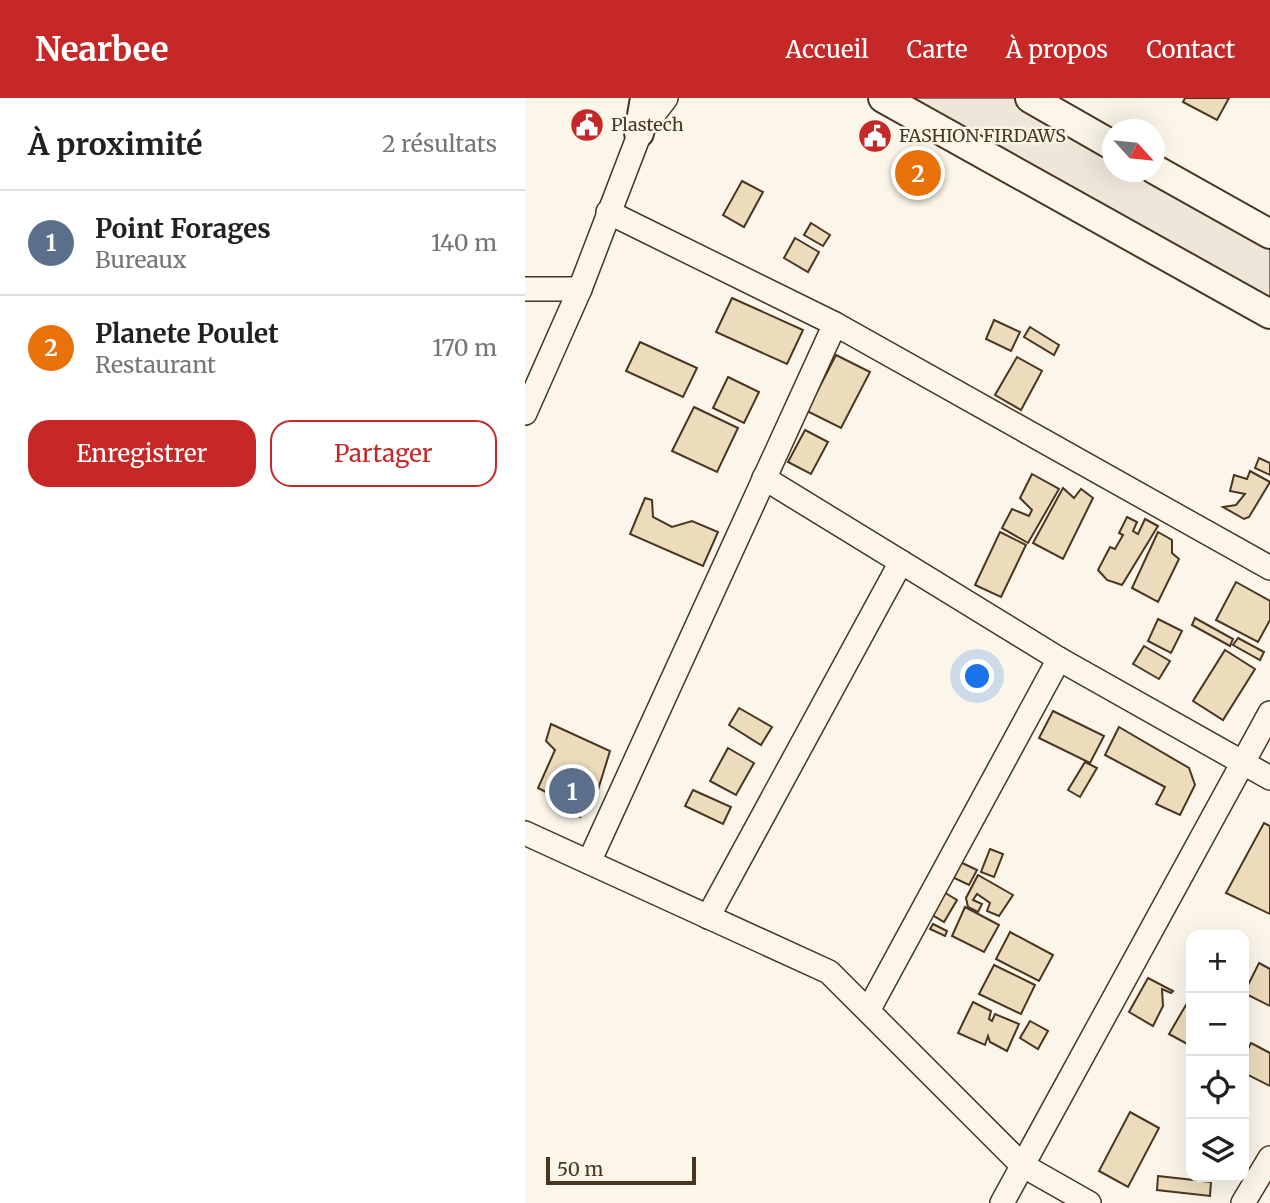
<!DOCTYPE html>
<html lang="fr">
<head>
<meta charset="utf-8">
<style>
	body { margin:0; font-family:Merriweather,serif; background:#f6f6f6; color:#202124 }
	.controls { position:absolute; right:21px; bottom:21px; display:grid; overflow:hidden; border-radius:14px; box-shadow:0 7px 28px #0002 }
	.controls button { width:63px; height:63px; display:grid; place-items:center; padding:0; border:0; border-bottom:2px solid #e0e0e0; background:#fff; color:#202124; font:35px sans-serif }
	.compass { position:absolute; left:577px; top:21px; width:63px; height:63px; border-radius:50%; background:#fff; box-shadow:0 7px 28px #0002; rotate:117deg }
	.scale { position:absolute; left:21px; bottom:18px; width:150px; box-sizing:border-box; padding-left:7px; border:4px solid #4a3520; border-top:0; font-size:19px; line-height:24px; white-space:nowrap; color:#4a3520; -webkit-text-stroke:5px #fbf6e9; paint-order:stroke }
	.you { position:absolute; left:453px; top:579px; width:24px; height:24px; margin:-18px; border:5px solid #fff; border-radius:50%; background:#1a73e8; box-shadow:0 0 0 10px #1a73e833 }
	.badge { display:grid; place-items:center; width:46px; height:46px; border-radius:50%; background:#c62828; color:#fff; font-size:23px; font-weight:700 }
	.pin { position:absolute; translate:-50% -50%; border:4px solid #fff; box-shadow:0 2px 7px #0006 }
	.list { margin:0; padding:0; list-style:none }
	h2 { display:flex; justify-content:space-between; align-items:center; height:91px; margin:0; padding:0 28px; font-size:30px }
	h2 small { font-size:23px; font-weight:400; color:#757577 }
	.list li { display:grid; grid-template-columns:46px 1fr auto; gap:21px; align-items:center; box-sizing:border-box; height:105px; padding:0 28px; border-top:2px solid #e0e0e0 }
	.list b { display:block; font-size:26px; white-space:nowrap }
	.list p { margin:0; font-size:23px; white-space:nowrap; color:#757577 }
	.list em { font-size:23px; font-style:normal; color:#757577 }
	.actions { display:flex; gap:14px; padding:21px 28px }
	.actions a { flex:1; padding:16px 0; border:2px solid #c62828; border-radius:21px; text-align:center; font-size:24px; color:#c62828 }
	.actions .main { background:#c62828; color:#fff }
	.icon { flex:none; width:38px; height:38px; fill:none; stroke:currentColor; stroke-width:2; stroke-linecap:round; stroke-linejoin:round }
	.map { position:relative; flex:none; width:745px; height:1105px; overflow:hidden }
	header { display:flex; align-items:center; gap:42px; box-sizing:border-box; height:98px; padding:0 35px; background:#c62828; color:#fff }
	header strong { font-size:33px }
	nav { display:flex; gap:38px; margin-inline-start:auto; font-size:24px }
	main { display:flex }
	aside { flex:1; background:#fff }
	.map>svg:first-child { display:block }
	.green { fill:#ede6d9; stroke:#887966; stroke-width:2 }
	.building { fill:#ecdcbc; stroke:#4a3520; stroke-width:2 }
	.lines { fill:none; stroke-linecap:round; stroke-linejoin:round }
	.minor-casing { stroke:#4a3520; stroke-width:26 }
	.major-casing { stroke:#4a3520; stroke-width:32 }
	.minor { stroke:#fbf6e9; stroke-width:23 }
	.major { stroke:#fbf6e9; stroke-width:28 }
	.labels { text-anchor:middle; stroke-width:5; stroke-linejoin:round; paint-order:stroke }
	.poi-label { font-size:18px; fill:#4a3520; stroke:#fbf6e9; text-anchor:start }
</style>
</head>
<body>
<header>
<strong>Nearbee</strong>
<nav><a>Accueil</a><a>Carte</a><a>À propos</a><a>Contact</a></nav>
</header>
<main>
<aside>
<h2>À proximité<small>2 résultats</small></h2>
<ul class="list">
<li><span class="badge" style="background:#5c6f8a">1</span><div><b>Point Forages</b><p>Bureaux</p></div><em>140 m</em></li>
<li><span class="badge" style="background:#e8710a">2</span><div><b>Planete Poulet</b><p>Restaurant</p></div><em>170 m</em></li>
</ul>
<div class="actions"><a class="main">Enregistrer</a><a>Partager</a></div>
</aside>
<div class="map">
<svg width="745" height="1105" viewBox="0 0 745 1105">
	<rect width="100%" height="100%" fill="#fbf6e9"/>
	<polygon class="green" points="384,0 490,0 587,56 587,74 618,74 745,146 745,204"/>
	<g class="building">
		<polygon points="660,0 704,0 692,22 658,4"/>
		<polygon points="380,59 413,78 405,92 372,72"/>
		<polygon points="217,83 238,94 219,129 198,117"/>
		<polygon points="286,125 305,137 298,148 279,137"/>
		<polygon points="270,140 294,154 283,174 259,160"/>
		<polygon points="207,200 278,232 262,266 191,234"/>
		<polygon points="469,222 495,234 486,253 461,241"/>
		<polygon points="505,229 534,247 529,257 499,239"/>
		<polygon points="115,244 172,270 158,299 101,273"/>
		<polygon points="311,257 345,274 316,330 282,313"/>
		<polygon points="492,259 517,273 496,312 470,297"/>
		<polygon points="203,279 234,294 219,325 188,310"/>
		<polygon points="169,309 213,330 192,374 147,353"/>
		<polygon points="280,332 303,344 286,376 263,364"/>
		<polygon points="734,360 745,365 745,377 730,370"/>
		<polygon points="725,373 745,384 724,419 719,421 698,409 711,407 720,396 705,393 709,377 722,381"/>
		<polygon points="507,376 534,391 503,445 477,430 487,411 504,418 507,412 495,400"/>
		<polygon points="538,390 549,400 556,391 568,400 538,461 508,445"/>
		<polygon points="120,400 127,402 128,419 147,429 167,423 193,434 178,468 105,436"/>
		<polygon points="602,419 612,424 608,433 613,436 620,421 633,428 597,487 582,482 573,472 585,449 590,451 598,437 594,435"/>
		<polygon points="475,434 501,447 476,499 450,487"/>
		<polygon points="633,434 647,442 647,455 654,461 633,504 607,490"/>
		<polygon points="711,484 745,503 745,522 733,544 691,522"/>
		<polygon points="670,520 708,541 705,548 667,527"/>
		<polygon points="633,521 657,533 646,555 623,543"/>
		<polygon points="713,540 739,554 735,562 708,547"/>
		<polygon points="619,548 645,563 634,581 608,566"/>
		<polygon points="700,552 730,571 698,622 668,603"/>
		<polygon points="214,610 247,629 236,647 204,627"/>
		<polygon points="528,613 579,638 565,665 514,640"/>
		<polygon points="26,626 85,653 72,695 50,688 43,689 60,703 55,719 39,710 27,697 13,690 30,652 21,643"/>
		<polygon points="594,629 664,670 670,687 655,717 631,706 640,689 580,657"/>
		<polygon points="203,650 229,665 211,697 185,683"/>
		<polygon points="560,664 572,670 555,699 543,692"/>
		<polygon points="168,692 206,709 198,726 160,708"/>
		<polygon points="739,725 745,728 745,816 701,795"/>
		<polygon points="465,751 478,756 469,779 456,774"/>
		<polygon points="433,763 452,772 444,787 425,778"/>
		<polygon points="453,777 488,797 474,818 462,813 465,805 452,796 448,802 457,806 453,814 443,809 441,800"/>
		<polygon points="417,793 432,802 419,824 404,815"/>
		<polygon points="440,809 474,827 459,854 427,838"/>
		<polygon points="408,826 422,833 420,838 405,831"/>
		<polygon points="485,834 528,857 514,883 471,861"/>
		<polygon points="734,865 745,871 745,908 719,895"/>
		<polygon points="469,867 510,887 496,916 454,896"/>
		<polygon points="623,880 648,893 646,895 637,891 638,908 628,928 604,914"/>
		<polygon points="665,900 666,901 666,948 644,936"/>
		<polygon points="448,904 466,913 464,921 467,923 470,916 494,926 482,953 465,944 463,938 460,947 433,935"/>
		<polygon points="505,923 523,933 513,951 495,940"/>
		<polygon points="726,945 745,955 745,988 719,975 719,959"/>
		<polygon points="605,1014 634,1030 603,1089 574,1073"/>
		<polygon points="633,1078 686,1084 685,1098 632,1092"/>
	</g>
	<g class="lines">
		<g class="minor-casing">
			<g id="minor">
				<polyline points="116,33 141,0"/>
				<polyline points="83,114 310,226 745,470"/>
				<polyline points="0,191 55,191"/>
				<polyline points="0,315 55,191 121,19"/>
				<polyline points="239,380 534,561 745,680"/>
				<polyline points="0,735 304,874 497,1067 564,1105"/>
				<polyline points="64,764 310,226"/>
				<polyline points="183,819 376,464"/>
				<polyline points="344,911 534,561"/>
				<polyline points="477,1105 745,615"/>
				<polyline points="718,1105 745,1060"/>
			</g>
		</g>
		<g class="major-casing">
			<g id="major">
				<polyline points="358,0 745,216"/>
				<polyline points="505,0 587,47"/>
				<polyline points="114,35 120,0"/>
				<polyline points="629,71 745,136"/>
			</g>
		</g>
		<use href="#minor" class="minor"/>
		<use href="#major" class="major"/>
	</g>
	<defs>
		<g id="civic-disc" transform="scale(1.75)"><circle r="9.5" fill="#c62828" stroke="#fbf6e9"/><path d="M-.6-6.5H3V-4.5H.6V-3L4-1V1h2V6H-6V1h2V-1L-.6-3ZM-1.2 2.5V6h2.4V2.5Z" fill="#fff"/></g>
	</defs>
	<g fill-rule="evenodd">
		<use href="#civic-disc" x="62" y="27"/>
		<use href="#civic-disc" x="350" y="38"/>
	</g>
	<g class="labels">
		<g class="poi-label">
			<text x="86" y="33">Plastech</text>
			<text x="374" y="44">FASHION FIRDAWS</text>
		</g>
	</g>
</svg>
<div class="controls">
<button>+</button>
<button>−</button>
<button><svg class="icon" aria-label="locate" viewBox="0 0 24 24"><circle cx="12" cy="12" r="6"/><path d="M12 2v4M12 18v4M2 12h4M18 12h4"/></svg></button>
<button><svg class="icon" aria-label="layers" viewBox="0 0 24 24"><path d="M12 4l9 5-9 5-9-5zM3 14l9 5 9-5"/></svg></button>
</div>
<svg class="compass" viewBox="-18 -18 36 36"><path d="M0-13l5 13h-10z" fill="#e53935"/><path d="M0 13l5-13h-10z" fill="#757577"/></svg>
<div class="scale">50 m</div>
<div class="you"></div>
<div class="pin badge" style="left:47px;top:693px;background:#5c6f8a">1</div>
<div class="pin badge" style="left:393px;top:75px;background:#e8710a">2</div>
</div>
</main>
</body>
</html>
